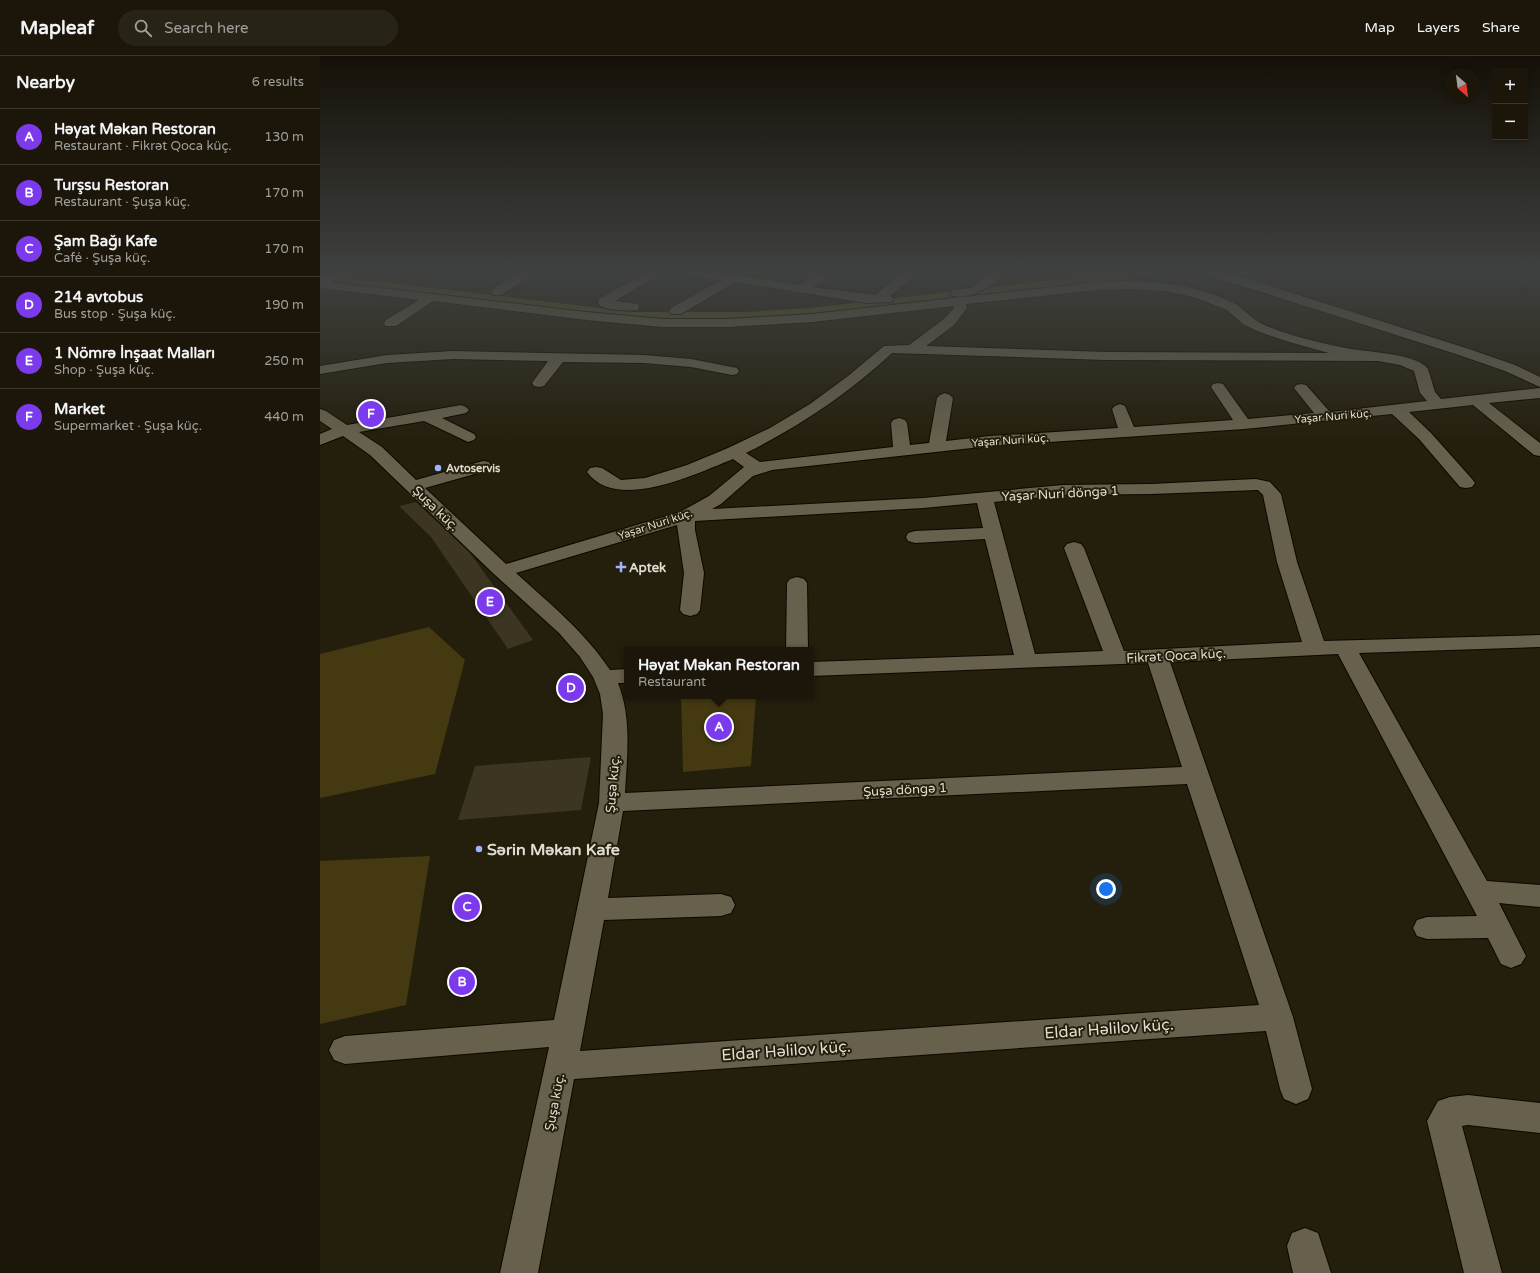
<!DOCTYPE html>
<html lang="en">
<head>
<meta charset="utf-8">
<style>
	body { margin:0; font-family:"Varela Round",sans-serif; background:#282317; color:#f1f3f6 }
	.controls { position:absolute; right:12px; top:12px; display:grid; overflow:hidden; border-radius:0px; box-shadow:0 2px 6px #0003 }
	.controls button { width:36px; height:36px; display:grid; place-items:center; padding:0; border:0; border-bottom:1px solid #39352a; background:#1b1609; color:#f1f3f6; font:20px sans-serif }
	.compass { position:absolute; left:1124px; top:12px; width:36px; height:36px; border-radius:50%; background:#1b1609; box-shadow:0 2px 6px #0003; rotate:152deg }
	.you { position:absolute; left:786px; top:833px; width:14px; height:14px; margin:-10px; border:3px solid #fff; border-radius:50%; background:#1a73e8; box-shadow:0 0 0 6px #1a73e833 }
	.badge { display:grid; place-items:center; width:26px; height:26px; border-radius:50%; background:#7c3aed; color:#fff; font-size:13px; font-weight:700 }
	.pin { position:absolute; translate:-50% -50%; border:2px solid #fff; box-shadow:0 1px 4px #0006 }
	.popup { position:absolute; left:304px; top:591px; width:190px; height:52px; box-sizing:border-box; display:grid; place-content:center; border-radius:0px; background:#1b1609; filter:drop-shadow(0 1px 3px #0005); font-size:13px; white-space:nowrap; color:#a09f9c }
	.popup b { font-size:15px; color:#f1f3f6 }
	.popup::after { content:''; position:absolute; left:50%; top:100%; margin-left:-8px; border:8px solid transparent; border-top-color:#1b1609 }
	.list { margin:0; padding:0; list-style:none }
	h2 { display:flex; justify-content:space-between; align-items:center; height:52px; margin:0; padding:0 16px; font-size:17px }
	h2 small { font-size:13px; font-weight:400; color:#a09f9c }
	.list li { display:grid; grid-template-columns:26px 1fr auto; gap:12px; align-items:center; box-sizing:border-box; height:56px; padding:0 16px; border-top:1px solid #39352a }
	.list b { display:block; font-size:15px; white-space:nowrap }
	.list p { margin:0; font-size:13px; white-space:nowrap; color:#a09f9c }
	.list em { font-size:13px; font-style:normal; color:#a09f9c }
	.icon { flex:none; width:22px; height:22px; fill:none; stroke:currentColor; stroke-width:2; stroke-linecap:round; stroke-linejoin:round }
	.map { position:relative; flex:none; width:1220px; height:1217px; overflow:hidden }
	header { display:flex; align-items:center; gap:24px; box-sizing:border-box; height:56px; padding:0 20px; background:#1b1609; border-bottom:1px solid #39352a }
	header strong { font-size:19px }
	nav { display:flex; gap:22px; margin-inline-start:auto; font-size:14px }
	.search { width:280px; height:36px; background:#282317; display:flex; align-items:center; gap:10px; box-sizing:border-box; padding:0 14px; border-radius:22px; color:#a09f9c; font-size:15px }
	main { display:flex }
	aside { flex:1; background:#1b1609 }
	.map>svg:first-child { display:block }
	.green { fill:#443911 }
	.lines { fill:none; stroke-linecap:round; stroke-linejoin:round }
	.canal { fill:#655623; fill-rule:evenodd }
	.building { fill:#3b3522 }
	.minor-casing { stroke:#0d0800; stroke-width:2 }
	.minor { fill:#66604c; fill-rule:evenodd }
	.poi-dot { fill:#a1b3fd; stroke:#241e0c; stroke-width:1.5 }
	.labels { text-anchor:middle; stroke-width:4; stroke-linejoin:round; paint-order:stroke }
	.far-street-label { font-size:11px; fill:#dfdcd1; stroke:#241e0c }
	.far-poi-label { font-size:11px; font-weight:bold; fill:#dfdcd1; stroke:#241e0c; text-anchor:start }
	.street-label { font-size:13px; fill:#dfdcd1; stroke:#241e0c }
	.poi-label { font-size:13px; font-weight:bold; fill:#dfdcd1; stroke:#241e0c; text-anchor:start }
	.near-poi-label { font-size:16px; font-weight:bold; fill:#dfdcd1; stroke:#241e0c; text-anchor:start }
	.near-street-label { font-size:16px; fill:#dfdcd1; stroke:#241e0c }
</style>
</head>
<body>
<header>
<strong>Mapleaf</strong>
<div class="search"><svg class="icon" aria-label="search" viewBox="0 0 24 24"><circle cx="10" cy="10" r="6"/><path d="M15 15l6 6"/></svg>Search here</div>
<nav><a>Map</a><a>Layers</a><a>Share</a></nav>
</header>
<main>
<aside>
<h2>Nearby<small>6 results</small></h2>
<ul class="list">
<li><span class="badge">A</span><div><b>Həyat Məkan Restoran</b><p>Restaurant · Fikrət Qoca küç.</p></div><em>130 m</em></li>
<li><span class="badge">B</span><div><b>Turşsu Restoran</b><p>Restaurant · Şuşa küç.</p></div><em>170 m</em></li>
<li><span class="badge">C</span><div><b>Şam Bağı Kafe</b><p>Café · Şuşa küç.</p></div><em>170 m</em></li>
<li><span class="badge">D</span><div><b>214 avtobus</b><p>Bus stop · Şuşa küç.</p></div><em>190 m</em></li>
<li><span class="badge">E</span><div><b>1 Nömrə İnşaat Malları</b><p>Shop · Şuşa küç.</p></div><em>250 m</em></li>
<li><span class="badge">F</span><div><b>Market</b><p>Supermarket · Şuşa küç.</p></div><em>440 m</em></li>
</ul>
</aside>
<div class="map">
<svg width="1220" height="1217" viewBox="0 0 1220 1217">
	<rect width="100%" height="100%" fill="#241e0c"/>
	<g class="green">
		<polygon points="109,571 145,604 115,718 0,742 0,598"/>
		<polygon points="361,640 436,640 431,710 363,716"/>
		<polygon points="110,800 86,949 0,968 0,805"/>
	</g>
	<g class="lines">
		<g class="canal">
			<polygon points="0,215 6,215 4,220 0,221"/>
			<polygon points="811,215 848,215 843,218 490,260 428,264 313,264 22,227 16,224 22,221 313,256 428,256 490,252"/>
		</g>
	</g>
	<g class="building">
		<polygon points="96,446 150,497 213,584 188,593 111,481 79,450"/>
		<polygon points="271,701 261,754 138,764 155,710"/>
	</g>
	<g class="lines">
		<g class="minor-casing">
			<g id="minor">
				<path d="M16,215H35L33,218L10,226L266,256L343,263H408L492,258L777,226C818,224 861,225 900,241C906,244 913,246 919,250C926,256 932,262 940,267C968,280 1000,287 1031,293C1049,296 1098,298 1108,313L1115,336L1121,343L1220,332V342L1169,347L1220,387V400L1214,399L1153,349L1089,356L1111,377L1152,423L1155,427L1152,431L1146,432L1140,431L1099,383L1072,358L924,373L670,390L452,414L433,420L401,448L392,453L603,442L743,429L831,428L936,423L950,426L961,438L977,506L1004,585L1220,579V591L1039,597L1167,825L1220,829V851L1179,847L1206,900L1201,908L1191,912L1181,908L1168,882L1107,883L1097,880L1093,872L1097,864L1107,861L1157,860L1018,598L850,606L973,961L992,1033L988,1043L976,1048L964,1043L960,1033L946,975L254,1023L218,1217H180L229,991L25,1008L14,1004L9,994L14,984L25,980L234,964L279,747L283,658L280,638L273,621L260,601L239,577L175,519L50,399L23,380L0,389V378L12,373L0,365V353L6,355L27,369L141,349L146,351L149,354L146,357L122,362L154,378L156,381L154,384L148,386L104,365L39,376L62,391L96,424L163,405L169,406L171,410L169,414L105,432L186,508L360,456L389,440L424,411L413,403C378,417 296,457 267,416L270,412L276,411L282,412L301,424L325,422L367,409L408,392L450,372L490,348L528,320L564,290L589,289L624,263L634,252V250L492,266L408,271H343L266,264L113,245L76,270H66L64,267L66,264L99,244L0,232V221ZM811,233L844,235L874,241L907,254L923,268L937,275L969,286L1009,297L787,296L606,290L634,269L647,252L646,248L777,234ZM572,297L787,304L1058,305L1080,309L1094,315L1100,337L1107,345L1010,356L986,329L981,328L976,329L974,332L994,357L928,363L903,328L898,327L893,328L891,331L913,364L814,371L805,350L800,348L795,350L792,353L798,372L670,380L626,385L633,342L630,339L625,337L620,339L617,342L609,387L590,389L587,367L585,364L579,362L573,364L571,367L573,391L440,406L426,397C480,370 528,338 572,297ZM938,434L943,439L957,506L982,586L804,595L764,492L761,488L754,486L747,488L744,492L783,595L715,598L674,446L743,439L831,438ZM657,447L663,472L595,475L588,477L586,481L588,485L595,487L665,483L694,599L491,606V620L828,607L862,711L305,737C307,701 312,662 298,627H307V613L290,614C265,576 230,548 196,517L357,469L364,517L360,554L363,558L370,560L377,558L380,554L384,517L375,474V465L603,452ZM867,728L939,949L260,995L284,864L401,860L411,857L415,849L411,841L401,838L288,842L303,755Z"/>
				<polygon points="203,215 218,215 181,239 173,239 171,236 173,233"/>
				<path d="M329,215H344L295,245L318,248L319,251L318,254C311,255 288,254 282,251C280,250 279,248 278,246L279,243Z"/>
				<polygon points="360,215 392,215 411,218 417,216 421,217 423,220 480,229 501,215 516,215 493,231 555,239 586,215 600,215 570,240 574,243 572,246 546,247 415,226 361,258 351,258 349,255 351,252 401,224 366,219"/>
				<path d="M673,215H687C675,230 650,244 632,240L630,237L632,234L651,232Z"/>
				<polygon points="883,215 903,215 1149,293 1195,309 1220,321 1220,331 1185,315 1139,299 885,218"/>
				<polygon points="133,295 324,299 371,303 417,312 419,315 417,318 412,319 371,311 324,307 243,306 224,330 219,331 214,330 212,327 228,305 133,303 67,307 0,318 0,310 67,299"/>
				<polygon points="477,521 484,523 487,527 488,594 466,594 467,527 470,523"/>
				<polygon points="1148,1039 1220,1047 1220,1077 1148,1069 1142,1070 1182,1217 1144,1217 1107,1065 1118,1045 1130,1041"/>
				<polygon points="985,1172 998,1177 1011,1217 973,1217 967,1190 972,1177"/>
			</g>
		</g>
		<use href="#minor" class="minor"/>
	</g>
	<linearGradient id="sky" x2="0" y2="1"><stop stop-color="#141007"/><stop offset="0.56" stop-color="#3f4140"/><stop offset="1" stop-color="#3f4140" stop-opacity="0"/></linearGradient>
	<rect width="1220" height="386" fill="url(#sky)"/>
	<g class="poi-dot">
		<circle cx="118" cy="412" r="4"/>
		<path d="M299 505h4v4h4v4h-4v4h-4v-4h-4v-4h4z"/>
		<circle cx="159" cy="793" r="4"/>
	</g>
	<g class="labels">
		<g class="far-street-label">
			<text transform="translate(1013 360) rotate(-5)" y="4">Yaşar Nuri küç.</text>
			<text transform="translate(690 384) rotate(-4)" y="4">Yaşar Nuri küç.</text>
			<text transform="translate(335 468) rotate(-18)" y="4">Yaşar Nuri küç.</text>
		</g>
		<g class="far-poi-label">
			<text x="126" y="416">Avtoservis</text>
		</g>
		<g class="street-label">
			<text transform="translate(740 437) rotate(-3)" y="5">Yaşar Nuri döngə 1</text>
			<text transform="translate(116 452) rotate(44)" y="5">Şuşa küç.</text>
			<text transform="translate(856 599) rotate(-3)" y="5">Fikrət Qoca küç.</text>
			<text transform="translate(292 728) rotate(-85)" y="5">Şuşa küç.</text>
			<text transform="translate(585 733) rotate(-3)" y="5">Şuşa döngə 1</text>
			<text transform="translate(234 1046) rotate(-79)" y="5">Şuşa küç.</text>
		</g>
		<g class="poi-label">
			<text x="309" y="516">Aptek</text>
		</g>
		<g class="near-poi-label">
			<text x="167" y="799">Sərin Məkan Kafe</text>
		</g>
		<g class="near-street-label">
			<text transform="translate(789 972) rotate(-4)" y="6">Eldar Həlilov küç.</text>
			<text transform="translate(466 994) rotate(-4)" y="6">Eldar Həlilov küç.</text>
		</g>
	</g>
</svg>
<div class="controls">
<button>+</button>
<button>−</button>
</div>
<svg class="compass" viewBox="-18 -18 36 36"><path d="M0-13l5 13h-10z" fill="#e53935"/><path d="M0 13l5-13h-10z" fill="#a09f9c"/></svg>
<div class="you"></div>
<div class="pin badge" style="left:399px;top:671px">A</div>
<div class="popup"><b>Həyat Məkan Restoran</b>Restaurant</div>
<div class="pin badge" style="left:142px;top:926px">B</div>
<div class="pin badge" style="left:147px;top:851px">C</div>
<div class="pin badge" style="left:251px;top:632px">D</div>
<div class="pin badge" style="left:170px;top:546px">E</div>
<div class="pin badge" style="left:51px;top:358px">F</div>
</div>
</main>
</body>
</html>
